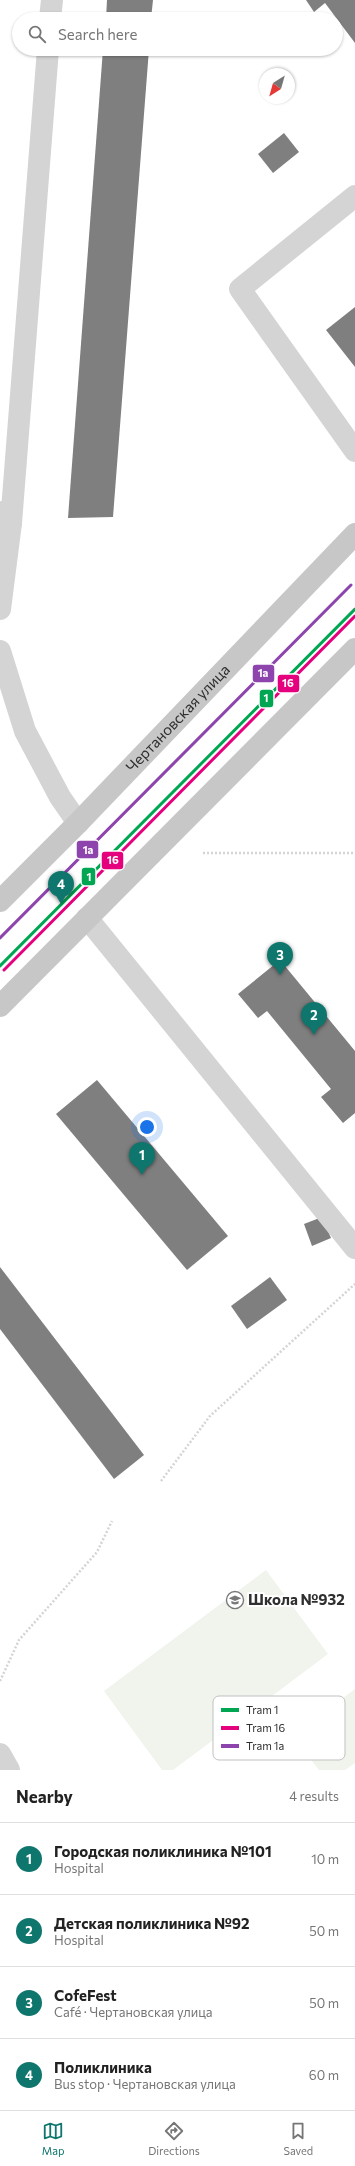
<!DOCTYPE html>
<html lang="en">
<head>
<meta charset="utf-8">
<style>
	body { margin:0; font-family:Commissioner,sans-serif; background:#f2f2f2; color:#222 }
	.compass { position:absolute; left:259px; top:68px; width:36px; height:36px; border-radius:50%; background:#fff; box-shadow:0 1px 3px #0004; rotate:217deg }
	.you { position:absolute; left:147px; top:1127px; width:14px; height:14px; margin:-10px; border:3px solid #fff; border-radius:50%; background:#1a73e8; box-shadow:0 0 0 6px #1a73e833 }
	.badge { display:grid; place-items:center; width:26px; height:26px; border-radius:50%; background:#0f766e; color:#fff; font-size:13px; font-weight:700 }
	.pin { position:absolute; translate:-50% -33px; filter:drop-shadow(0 1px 2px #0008) }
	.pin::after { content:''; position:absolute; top:21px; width:14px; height:12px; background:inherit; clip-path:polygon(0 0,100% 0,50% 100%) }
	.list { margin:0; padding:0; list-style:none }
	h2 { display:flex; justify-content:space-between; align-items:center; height:52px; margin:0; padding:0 16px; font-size:17px }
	h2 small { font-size:13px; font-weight:400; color:#767676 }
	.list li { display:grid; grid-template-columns:26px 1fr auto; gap:12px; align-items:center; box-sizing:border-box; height:72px; padding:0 16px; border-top:1px solid #e0e0e0 }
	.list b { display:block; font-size:15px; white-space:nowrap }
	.list p { margin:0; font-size:13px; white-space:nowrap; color:#767676 }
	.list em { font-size:13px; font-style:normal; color:#767676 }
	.icon { flex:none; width:22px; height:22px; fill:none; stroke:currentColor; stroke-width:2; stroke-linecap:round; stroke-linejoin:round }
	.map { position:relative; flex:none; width:355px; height:1770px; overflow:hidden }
	.search { position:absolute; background:#fff; box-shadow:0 1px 3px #0004; left:12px; right:12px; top:12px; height:44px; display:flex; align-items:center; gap:10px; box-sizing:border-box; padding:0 14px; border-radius:22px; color:#767676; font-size:15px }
	.sheet { height:340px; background:#fff }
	nav { display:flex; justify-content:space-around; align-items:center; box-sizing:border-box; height:56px; border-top:1px solid #e0e0e0; background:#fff; font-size:11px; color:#767676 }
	nav a { display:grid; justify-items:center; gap:2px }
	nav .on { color:#0f766e }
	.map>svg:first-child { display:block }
	.green { fill:#f0f4ed }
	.building { fill:#7f7f7f }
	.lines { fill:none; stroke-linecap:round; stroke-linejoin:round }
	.path { stroke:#d4d4d4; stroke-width:2.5; stroke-dasharray:2 2; stroke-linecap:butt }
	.minor { stroke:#d4d4d4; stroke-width:22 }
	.major { stroke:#c7c7c7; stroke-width:22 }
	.tram-1-casing { stroke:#fff; stroke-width:6 }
	.tram-2-casing { stroke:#fff; stroke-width:6 }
	.tram-3-casing { stroke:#fff; stroke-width:6 }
	.tram-1 { stroke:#00a651; stroke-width:3 }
	.tram-2 { stroke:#e5007d; stroke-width:3 }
	.tram-3 { stroke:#8e44ad; stroke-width:3 }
	.labels { text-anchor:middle; stroke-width:4; stroke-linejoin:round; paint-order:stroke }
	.street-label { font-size:15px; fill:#2f2f2f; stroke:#fff }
	.poi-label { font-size:15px; font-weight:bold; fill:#2f2f2f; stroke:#fff; text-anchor:start }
	.key { fill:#fff; stroke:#c1c1c1; stroke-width:1 }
	.key-label { font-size:11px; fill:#2f2f2f }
	.line-badge { stroke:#fff; stroke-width:1.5 }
	.badge-label { font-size:11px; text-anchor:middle; font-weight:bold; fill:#fff }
</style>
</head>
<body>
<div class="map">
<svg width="355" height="1770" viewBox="0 0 355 1770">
	<rect width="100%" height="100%" fill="#fff"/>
	<g class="green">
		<polygon points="266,1570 328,1654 173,1770 162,1770 104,1691"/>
		<polygon points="355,1689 355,1763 345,1770 319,1770 293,1736"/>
	</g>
	<g class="building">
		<polygon points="107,0 153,0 151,19 106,19"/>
		<polygon points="306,0 355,0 355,43 325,3 314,12"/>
		<polygon points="103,49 149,49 113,517 68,518"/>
		<polygon points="284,133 299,152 273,173 258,154"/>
		<polygon points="355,307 355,367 326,330"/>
		<polygon points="280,960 355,1051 355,1113 343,1123 321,1097 331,1089 267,1011 258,1018 238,994"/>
		<polygon points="97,1080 228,1236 187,1270 56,1114"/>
		<polygon points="322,1217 331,1238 312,1246 304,1224"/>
		<polygon points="0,1267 144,1455 114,1479 0,1329"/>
		<polygon points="270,1277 287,1300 247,1329 231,1306"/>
	</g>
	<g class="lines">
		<g class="path">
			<polyline points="203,853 355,853"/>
			<polyline points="161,1481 210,1416 355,1284"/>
			<polyline points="0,1681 19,1640 97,1552 112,1521"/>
		</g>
		<g class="minor">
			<polyline points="50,19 52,0"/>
			<polyline points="355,196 240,289 355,451"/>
			<polyline points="11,523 48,49"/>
			<polyline points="0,609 11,523 2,512"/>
			<polyline points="0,651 25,731 60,797 78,823"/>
			<polyline points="87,918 355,1248"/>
			<polyline points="0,1754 9,1770"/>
		</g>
		<g class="major">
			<path id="s1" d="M0,901L78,823L355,534"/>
			<polyline points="0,1006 355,649"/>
		</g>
		<g class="tram-1-casing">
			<polyline id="tram-1" points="0,966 355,609"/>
		</g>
		<g class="tram-2-casing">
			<polyline id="tram-2" points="4,970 355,616"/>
		</g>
		<g class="tram-3-casing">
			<polyline id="tram-3" points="0,938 351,585"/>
		</g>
		<use href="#tram-1" class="tram-1"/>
		<use href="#tram-2" class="tram-2"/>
		<use href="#tram-3" class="tram-3"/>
	</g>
	<defs>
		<g id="school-ring" transform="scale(0.9)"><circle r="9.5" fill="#fff" stroke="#787878" stroke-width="1.5"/><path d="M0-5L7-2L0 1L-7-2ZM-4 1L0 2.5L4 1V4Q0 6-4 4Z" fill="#787878"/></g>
	</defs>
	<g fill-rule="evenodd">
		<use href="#school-ring" x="235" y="1600"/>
	</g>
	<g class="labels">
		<g class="street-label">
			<text dy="5" stroke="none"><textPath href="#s1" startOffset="255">Чертановская улица</textPath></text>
		</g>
		<g class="poi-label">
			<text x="248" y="1605">Школа №932</text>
		</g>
	</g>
	<rect x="213" y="1696" width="132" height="64" rx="6" class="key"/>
	<rect x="221" y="1708" width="18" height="4" fill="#00a651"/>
	<rect x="221" y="1726" width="18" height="4" fill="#e5007d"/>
	<rect x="221" y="1744" width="18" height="4" fill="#8e44ad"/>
	<g class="key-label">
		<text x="246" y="1714">Tram 1</text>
		<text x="246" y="1732">Tram 16</text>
		<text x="246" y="1750">Tram 1а</text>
	</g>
	<g class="line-badge">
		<rect x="252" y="664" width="23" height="19" rx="4" fill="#8e44ad"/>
		<rect x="277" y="674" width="23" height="19" rx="4" fill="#e5007d"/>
		<rect x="259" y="689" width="15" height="19" rx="4" fill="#00a651"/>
		<rect x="76" y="840" width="23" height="19" rx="4" fill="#8e44ad"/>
		<rect x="101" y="851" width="23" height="19" rx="4" fill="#e5007d"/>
		<rect x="81" y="867" width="15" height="19" rx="4" fill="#00a651"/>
	</g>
	<g class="badge-label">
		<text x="263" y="677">1а</text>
		<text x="288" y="687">16</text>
		<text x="266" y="702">1</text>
		<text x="88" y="854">1а</text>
		<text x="113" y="864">16</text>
		<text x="89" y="881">1</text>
	</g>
</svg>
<svg class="compass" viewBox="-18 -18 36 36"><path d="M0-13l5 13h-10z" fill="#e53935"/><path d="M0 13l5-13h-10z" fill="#767676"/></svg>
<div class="you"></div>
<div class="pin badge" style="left:142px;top:1175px">1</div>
<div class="pin badge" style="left:314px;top:1035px">2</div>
<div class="pin badge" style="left:280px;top:975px">3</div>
<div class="pin badge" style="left:61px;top:904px">4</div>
<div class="search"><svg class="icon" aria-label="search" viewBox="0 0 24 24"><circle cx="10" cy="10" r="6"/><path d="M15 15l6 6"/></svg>Search here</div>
</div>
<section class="sheet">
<h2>Nearby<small>4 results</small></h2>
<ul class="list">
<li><span class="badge">1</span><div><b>Городская поликлиника №101</b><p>Hospital</p></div><em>10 m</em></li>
<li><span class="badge">2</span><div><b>Детская поликлиника №92</b><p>Hospital</p></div><em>50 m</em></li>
<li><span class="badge">3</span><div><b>CofeFest</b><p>Café · Чертановская улица</p></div><em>50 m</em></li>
<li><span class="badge">4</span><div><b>Поликлиника</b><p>Bus stop · Чертановская улица</p></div><em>60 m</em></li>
</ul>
</section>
<nav>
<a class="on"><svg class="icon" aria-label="map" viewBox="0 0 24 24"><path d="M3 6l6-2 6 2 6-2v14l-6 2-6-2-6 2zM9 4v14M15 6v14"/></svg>Map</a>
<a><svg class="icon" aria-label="directions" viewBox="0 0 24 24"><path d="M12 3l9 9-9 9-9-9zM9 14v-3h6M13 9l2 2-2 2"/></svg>Directions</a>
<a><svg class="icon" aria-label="saved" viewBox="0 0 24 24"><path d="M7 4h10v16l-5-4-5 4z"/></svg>Saved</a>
</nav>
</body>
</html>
